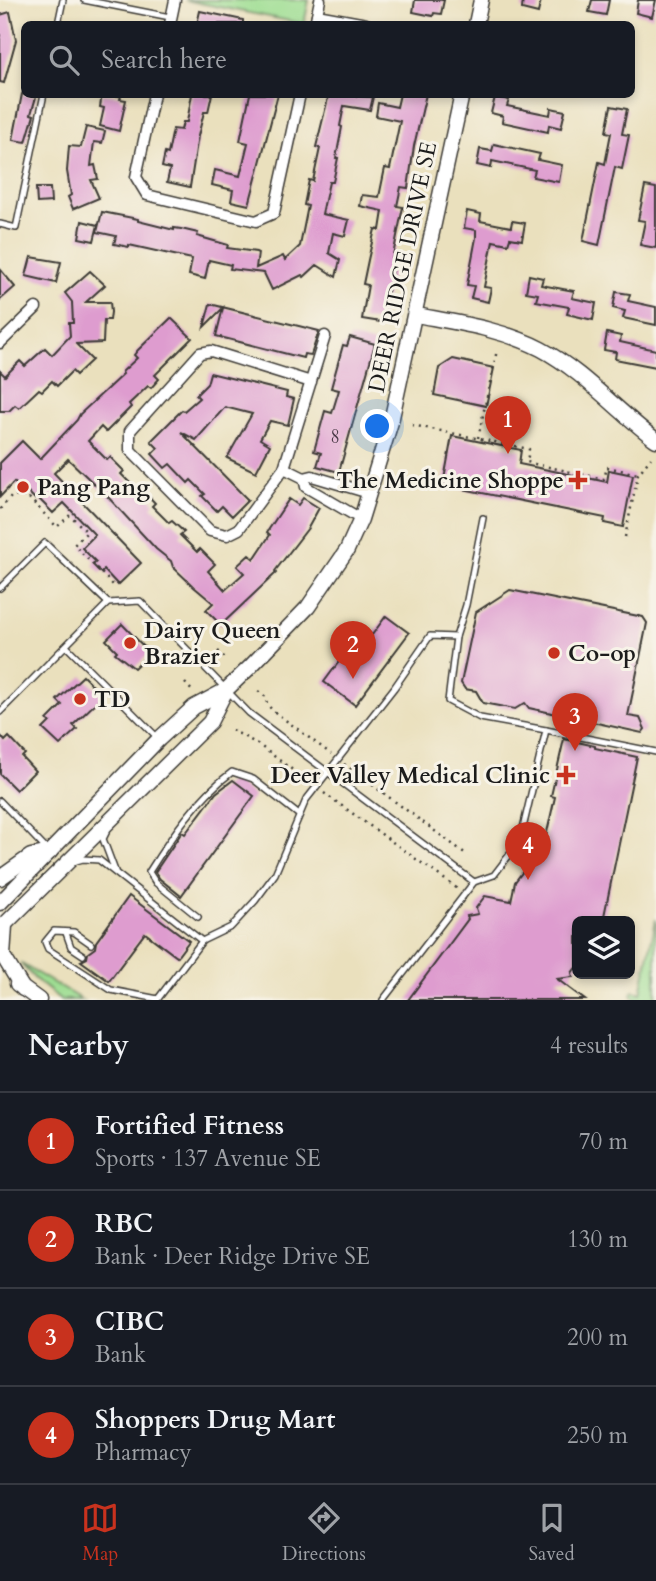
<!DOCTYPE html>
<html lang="en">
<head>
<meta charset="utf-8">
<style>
	body { margin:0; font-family:Cardo,serif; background:#20242c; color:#f1f3f6 }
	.controls { position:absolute; right:21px; bottom:21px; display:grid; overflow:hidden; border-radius:10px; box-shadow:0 4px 10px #0003 }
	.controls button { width:63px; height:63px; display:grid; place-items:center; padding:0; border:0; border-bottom:2px solid #363941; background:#171b24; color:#f1f3f6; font:35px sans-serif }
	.you { position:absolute; left:378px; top:427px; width:24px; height:24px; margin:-18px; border:5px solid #fff; border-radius:50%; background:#1a73e8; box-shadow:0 0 0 10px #1a73e833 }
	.badge { display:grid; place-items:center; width:46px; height:46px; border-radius:50%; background:#c8321e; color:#fff; font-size:23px; font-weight:700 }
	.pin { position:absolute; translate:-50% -58px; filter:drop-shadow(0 2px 4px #0008) }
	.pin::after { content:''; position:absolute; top:37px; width:24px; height:21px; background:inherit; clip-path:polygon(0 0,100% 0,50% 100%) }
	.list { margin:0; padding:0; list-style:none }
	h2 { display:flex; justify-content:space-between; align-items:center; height:91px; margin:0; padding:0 28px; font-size:30px }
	h2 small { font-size:23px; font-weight:400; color:#9ea1a6 }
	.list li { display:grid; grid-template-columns:46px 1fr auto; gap:21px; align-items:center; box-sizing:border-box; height:98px; padding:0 28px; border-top:2px solid #363941 }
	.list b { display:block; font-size:26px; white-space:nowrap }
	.list p { margin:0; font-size:23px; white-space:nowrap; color:#9ea1a6 }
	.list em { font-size:23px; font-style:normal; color:#9ea1a6 }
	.icon { flex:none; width:38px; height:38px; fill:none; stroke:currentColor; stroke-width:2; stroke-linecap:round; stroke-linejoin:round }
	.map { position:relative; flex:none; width:656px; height:1000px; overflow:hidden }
	.search { position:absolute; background:#171b24; box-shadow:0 4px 10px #0003; left:21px; right:21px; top:21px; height:77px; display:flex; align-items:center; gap:18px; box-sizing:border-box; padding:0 24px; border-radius:10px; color:#9ea1a6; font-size:26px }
	.sheet { height:483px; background:#171b24 }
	nav { display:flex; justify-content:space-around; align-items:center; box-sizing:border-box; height:98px; border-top:2px solid #363941; background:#171b24; font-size:19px; color:#9ea1a6 }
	nav a { display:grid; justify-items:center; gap:4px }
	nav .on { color:#c8321e }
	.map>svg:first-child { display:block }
	.green { fill:#9fde93; stroke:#5e7d58; stroke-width:2 }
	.building { fill:#de9ccf }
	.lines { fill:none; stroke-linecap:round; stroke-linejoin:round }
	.lane-casing { stroke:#3b3934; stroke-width:8 }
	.street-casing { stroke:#3b3934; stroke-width:13 }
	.secondary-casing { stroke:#3b3934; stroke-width:17 }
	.path { stroke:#3b3934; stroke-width:2.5; stroke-dasharray:2 5; stroke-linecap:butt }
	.lane { stroke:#fff; stroke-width:5 }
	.street { stroke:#fff; stroke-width:10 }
	.secondary { stroke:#fff; stroke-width:14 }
	.poi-dot { fill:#c8321e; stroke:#f7f3e8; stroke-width:2.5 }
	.labels { text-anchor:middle; stroke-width:6; stroke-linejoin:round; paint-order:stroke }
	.number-label { font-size:19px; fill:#4c3c49 }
	.street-label { font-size:23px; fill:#1c1c1c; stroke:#f7f3e8 }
	.poi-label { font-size:23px; font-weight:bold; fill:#1c1c1c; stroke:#f7f3e8; text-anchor:start }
</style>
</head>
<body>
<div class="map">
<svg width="656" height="1000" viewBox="0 0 656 1000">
	<rect width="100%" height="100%" fill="#f7f3e8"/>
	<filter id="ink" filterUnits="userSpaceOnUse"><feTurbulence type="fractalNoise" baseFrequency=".0143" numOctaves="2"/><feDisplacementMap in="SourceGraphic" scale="14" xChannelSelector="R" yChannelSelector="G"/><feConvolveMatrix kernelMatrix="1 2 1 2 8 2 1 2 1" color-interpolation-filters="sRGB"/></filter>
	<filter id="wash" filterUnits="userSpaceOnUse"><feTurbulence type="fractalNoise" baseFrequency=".00686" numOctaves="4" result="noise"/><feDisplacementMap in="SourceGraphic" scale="28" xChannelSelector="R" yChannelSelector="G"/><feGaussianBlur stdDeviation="1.57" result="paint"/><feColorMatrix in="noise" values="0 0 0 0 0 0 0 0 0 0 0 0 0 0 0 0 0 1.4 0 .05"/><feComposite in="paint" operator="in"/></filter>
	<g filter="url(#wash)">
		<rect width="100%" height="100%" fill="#eae0bd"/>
		<g class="green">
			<polygon points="185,0 309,0 304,24"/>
			<polygon points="656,919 656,1000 637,1000 632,995 633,991 641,993"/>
			<polygon points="20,963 77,997 82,1000 61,1000 35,979"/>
		</g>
		<g id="blocks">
			<g class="building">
				<polygon points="415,0 444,0 441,14 434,13 433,16 413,12"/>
				<polygon points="523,0 541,0 538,13 522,9"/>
				<polygon points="592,0 609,0 606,15 589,12"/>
				<polygon points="638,0 656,0 652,17 636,13"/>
				<polygon points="200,11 243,20 243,24 197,24"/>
				<polygon points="10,12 16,40 4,83 0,82 0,15"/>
				<polygon points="22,94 36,97 31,114 34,115 26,142 13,140"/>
				<polygon points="102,94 121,96 120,99 126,100 119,131 100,126 104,108 100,107"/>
				<polygon points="192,94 212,94 208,112 204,112 198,136 190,187 167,182 170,169 162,167 165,153 168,154 173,129 181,130 183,122 187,122"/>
				<polygon points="250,94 278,94 249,205 231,201 233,190 212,185 215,170 240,176 248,143 240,141"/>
				<polygon points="329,94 373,97 370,110 344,106 340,126 342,127 336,158 338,158 333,182 329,182 322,214 349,220 345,236 333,233 329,253 340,260 336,277 317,265 304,277 302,275 272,290 264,273 230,269 231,265 209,260 205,279 189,275 192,259 129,245 129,247 114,244 116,236 97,232 102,212 138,219 138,221 174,230 174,228 181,229 198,233 197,236 228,245 227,248 256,252 258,253 256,268 283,256 285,260 300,246 308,206 304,205 309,180 313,181 320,148 316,147"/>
				<polygon points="400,94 426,94 414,146 408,188 401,187 397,206 403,207 391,265 394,265 381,322 362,319 368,285 363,284 368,260 375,229 380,230 383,211 360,206 362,195 379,197 385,168 390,169 400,121 376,116 378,103 397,107"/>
				<polygon points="495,97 509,100 507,106 550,115 551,108 565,111 561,128 549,125 548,132 502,122 503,116 491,113"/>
				<polygon points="611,106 627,109 622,134 629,135 622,169 615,167 599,245 583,241 599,162 605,164 611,133 606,132"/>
				<polygon points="86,127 105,131 102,143 94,142 91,166 95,165 98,179 91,180 99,198 73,209 68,197 71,195 67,171 69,146 81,147"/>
				<polygon points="494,144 540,154 538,160 562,165 559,182 533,177 535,170 492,161 491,168 477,165 480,149 492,151"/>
				<polygon points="645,186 656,188 656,248 640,245 645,221 638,220"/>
				<polygon points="36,188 50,188 51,202 37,203"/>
				<polygon points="467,211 481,214 480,221 511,227 512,221 525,223 522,240 510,238 508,244 493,241 484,287 491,288 488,302 471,298 474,286 467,285 476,238 476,230 464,228"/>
				<polygon points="82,221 98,225 94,241 79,238"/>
				<polygon points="31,257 61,262 56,283 26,276"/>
				<polygon points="0,269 15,287 0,300"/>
				<polygon points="90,271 105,285 86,302 110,302 111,312 110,320 104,320 103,343 76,344 92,360 76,375 72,371 57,386 52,381 42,391 39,389 19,408 15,405 9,411 0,411 0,371 5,376 20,361 25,366 45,348 52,355 70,336 69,323 73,323 72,302 65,293"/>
				<polygon points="529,275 543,278 541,285 574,291 572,298 596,303 593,320 567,314 569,307 536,301 538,294 526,292"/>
				<polygon points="616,292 630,294 628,301 656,307 656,325 623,318 625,311 613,308"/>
				<polygon points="210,304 319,331 311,355 304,354 303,358 216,336 223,308 204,327"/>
				<polygon points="171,318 192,338 155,375 159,379 151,388 148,386 129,404 131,407 106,432 101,427 88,441 107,460 110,457 124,471 121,474 138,491 141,488 155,503 152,506 169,523 172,521 184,532 180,535 197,552 200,549 215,564 208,571 225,590 244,573 237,566 249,555 254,559 270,535 267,532 289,499 298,505 303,498 319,508 308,528 275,571 276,573 221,625 206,610 213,603 194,587 173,567 171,561 156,549 107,496 68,459 54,473 141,563 118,585 104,570 101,573 93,565 96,562 82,548 95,535 64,503 53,513 37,497 35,499 27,491 25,493 14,482 0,497 0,463 22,441 40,459 77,420 80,414 123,374 122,372 137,358 134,355 138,350"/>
				<polygon points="607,333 621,336 620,342 656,350 656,367 615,359 616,352 604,350"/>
				<polygon points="350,337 375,344 339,472 317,466 321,453 314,451 325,411 332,413 339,390 331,388 343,345 347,346"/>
				<polygon points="453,359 494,368 486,406 434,395 439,368"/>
				<polygon points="210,373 287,392 286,397 294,399 288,425 270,421 260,439 270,445 256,472 227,458 252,414 225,407 196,440 181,432 248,500 232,516 222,506 217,511 202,496 205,494 191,480 188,483 170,464 165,468 152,454 158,448 151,441 182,410 184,411 199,398 196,395 207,384"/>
				<polygon points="452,436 521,450 519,464 607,482 609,470 633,475 623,527 604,523 605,518 443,485"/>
				<polygon points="510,590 643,617 647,623 628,716 640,718 645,729 642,733 529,708 525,703 515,709 483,703 476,691 465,689 461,683 476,612"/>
				<polygon points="386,616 409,633 355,705 324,682 363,629 372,635"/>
				<polygon points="122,624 150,653 134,668 115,653 117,651 106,640"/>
				<polygon points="83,676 103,696 73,725 77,729 60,745 43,729 50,722 47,720 62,705 57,700"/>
				<polygon points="0,735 5,741 9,737 25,754 22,757 35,771 16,790 0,774"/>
				<polygon points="564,739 595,746 595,748 637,757 603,921 577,921 577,966 572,973 573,977 557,979 585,1000 408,1000 468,919 467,916 478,914 476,908 485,896 511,901 515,882 536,854 541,859 555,797 551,796"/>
				<polygon points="233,780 254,796 181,896 160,879 155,872 182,832 185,834 216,793"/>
				<polygon points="129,896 189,941 177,957 145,933 109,981 81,961 87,958 88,953 95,948 96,942"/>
			</g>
		</g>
	</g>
	<g filter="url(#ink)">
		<use href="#blocks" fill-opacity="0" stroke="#3b3934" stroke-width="2"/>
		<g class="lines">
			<g class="lane-casing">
				<g id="lane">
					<polyline points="84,0 170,17"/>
					<polyline points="58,24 63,0"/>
					<polyline points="0,224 16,228 44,94"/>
					<polyline points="0,588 45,543 108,603"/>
					<polyline points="66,646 157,737"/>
					<polyline points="0,712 108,603 140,601 249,713 474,882"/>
					<polyline points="546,730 656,752"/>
					<polyline points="0,801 47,850"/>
					<polyline points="107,831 103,839 115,871"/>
					<polyline points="76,861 83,859 99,860 202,941"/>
					<path d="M198,917L156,883L149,872C171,837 198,797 232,772L253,779L299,815"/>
					<polyline points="66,933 71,947 83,955"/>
					<polyline points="91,944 74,932 54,931 45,942 48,949 111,990 158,999"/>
					<polyline points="157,1000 202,941 231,927 255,901 275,874 306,800 394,688 430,636 456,637 466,605 483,518"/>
					<polyline points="383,1000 474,882 494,875 520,841 546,730 480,718 448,701 456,637"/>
				</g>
			</g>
			<g class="street-casing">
				<g id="street">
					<polyline points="317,15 366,24"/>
					<polyline points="170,24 175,0"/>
					<polyline points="315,24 320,0"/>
					<polyline points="154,94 136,177 147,195 256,221 274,213 300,94"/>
					<polyline points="0,343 36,308"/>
					<polyline points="311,382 211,351 200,353 130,431 130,450 210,531 227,535 239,529 284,468 325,336"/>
					<polyline points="284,468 304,478 312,476 369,493"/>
					<polyline points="304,478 306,487 361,519"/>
				</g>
			</g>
			<g class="secondary-casing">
				<g id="secondary">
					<polyline points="476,24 481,0"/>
					<path d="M416,315C458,323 502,329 541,349C584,372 617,411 656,440"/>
					<polyline points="0,878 31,856 50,852"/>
					<polyline points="0,903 159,739 194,707 226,690 250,667 308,607 347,550 361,519 391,422 462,94"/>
					<polyline points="5,925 3,956 23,989"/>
					<polyline points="0,929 210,722 226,690"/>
					<polyline points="17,984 39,1000"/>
				</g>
			</g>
			<g class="path">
				<polyline points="412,425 529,449 527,462 535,464 604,479 607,467 638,474"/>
				<polyline points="478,438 497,350"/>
				<polyline points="0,509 12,496 28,497 57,527 70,515 87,532 74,545 115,587"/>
				<polyline points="625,537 638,474 651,458"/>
				<polyline points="218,651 225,658"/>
				<polyline points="185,683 194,693"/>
				<polyline points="258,691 266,697 267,704 272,710 331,754"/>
				<polyline points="232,730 259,745 310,783"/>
				<polyline points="344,764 466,854"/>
				<polyline points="324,793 458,889"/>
			</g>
			<use href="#lane" class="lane"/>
			<use href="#street" class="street"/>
			<use href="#secondary" class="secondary"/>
		</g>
	</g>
	<g class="poi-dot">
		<path d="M574.5 469.5h7v7h7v7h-7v7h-7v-7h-7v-7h7z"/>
		<circle cx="23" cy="487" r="7"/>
		<circle cx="130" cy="643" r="7"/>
		<circle cx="554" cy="653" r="7"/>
		<circle cx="80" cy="699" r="7"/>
		<path d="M562.5 764.5h7v7h7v7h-7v7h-7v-7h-7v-7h7z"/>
	</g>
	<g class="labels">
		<g class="number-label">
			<text x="335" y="443">8</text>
		</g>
		<g class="street-label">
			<text transform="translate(402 267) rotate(-78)" y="8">DEER RIDGE DRIVE SE</text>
		</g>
		<g class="poi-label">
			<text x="564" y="488" text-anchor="end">The Medicine Shoppe</text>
			<text x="37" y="495">Pang Pang</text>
			<text x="144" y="638">Dairy Queen<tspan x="144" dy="26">Brazier</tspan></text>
			<text x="568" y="661">Co-op</text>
			<text x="94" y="707">TD</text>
			<text x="550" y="783" text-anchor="end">Deer Valley Medical Clinic</text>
		</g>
	</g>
</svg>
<div class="controls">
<button><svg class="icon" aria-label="layers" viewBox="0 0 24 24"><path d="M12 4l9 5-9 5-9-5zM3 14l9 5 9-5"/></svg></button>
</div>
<div class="you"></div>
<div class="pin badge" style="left:508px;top:454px">1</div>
<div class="pin badge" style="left:353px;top:679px">2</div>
<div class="pin badge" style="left:575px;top:751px">3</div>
<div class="pin badge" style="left:528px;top:880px">4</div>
<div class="search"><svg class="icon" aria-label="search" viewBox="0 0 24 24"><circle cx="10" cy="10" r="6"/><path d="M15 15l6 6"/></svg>Search here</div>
</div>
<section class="sheet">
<h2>Nearby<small>4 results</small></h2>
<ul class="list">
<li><span class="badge">1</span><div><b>Fortified Fitness</b><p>Sports · 137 Avenue SE</p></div><em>70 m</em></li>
<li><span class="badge">2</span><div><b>RBC</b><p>Bank · Deer Ridge Drive SE</p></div><em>130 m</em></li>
<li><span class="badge">3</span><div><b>CIBC</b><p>Bank</p></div><em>200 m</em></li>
<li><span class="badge">4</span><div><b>Shoppers Drug Mart</b><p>Pharmacy</p></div><em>250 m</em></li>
</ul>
</section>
<nav>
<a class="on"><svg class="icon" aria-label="map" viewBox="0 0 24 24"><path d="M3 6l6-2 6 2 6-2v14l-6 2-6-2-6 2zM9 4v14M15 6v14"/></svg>Map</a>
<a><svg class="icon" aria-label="directions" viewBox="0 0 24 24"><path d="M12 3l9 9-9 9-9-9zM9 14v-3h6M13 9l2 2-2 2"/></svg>Directions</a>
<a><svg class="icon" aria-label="saved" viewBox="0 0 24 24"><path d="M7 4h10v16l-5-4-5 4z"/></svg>Saved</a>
</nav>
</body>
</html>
